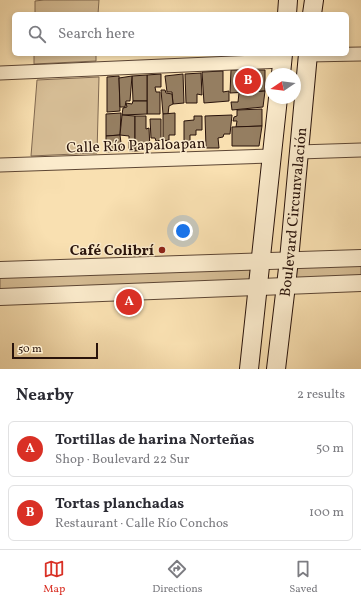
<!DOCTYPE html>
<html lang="en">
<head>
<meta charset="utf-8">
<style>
	body { margin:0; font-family:Vollkorn,serif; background:#f7f7f7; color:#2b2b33 }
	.compass { position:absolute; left:265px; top:68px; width:36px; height:36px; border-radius:50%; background:#fff; box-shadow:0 2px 6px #0003; rotate:257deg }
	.scale { position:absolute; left:12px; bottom:10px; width:86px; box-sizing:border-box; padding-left:4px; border:2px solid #29130b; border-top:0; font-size:11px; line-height:14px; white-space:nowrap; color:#29130b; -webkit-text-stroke:3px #fbebcc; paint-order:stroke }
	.you { position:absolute; left:183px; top:231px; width:14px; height:14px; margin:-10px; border:3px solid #fff; border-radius:50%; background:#1a73e8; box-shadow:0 0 0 6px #1a73e833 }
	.badge { display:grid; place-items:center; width:26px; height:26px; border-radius:50%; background:#d93025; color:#fff; font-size:13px; font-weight:700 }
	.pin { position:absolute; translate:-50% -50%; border:2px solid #fff; box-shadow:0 1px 4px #0006 }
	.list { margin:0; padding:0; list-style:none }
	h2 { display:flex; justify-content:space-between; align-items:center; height:52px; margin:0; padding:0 16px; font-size:17px }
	h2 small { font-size:13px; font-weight:400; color:#7c7c81 }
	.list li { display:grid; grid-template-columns:26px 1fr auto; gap:12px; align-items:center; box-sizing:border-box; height:56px; margin:0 8px 8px; padding:0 8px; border:1px solid #e1e1e2; border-radius:6px }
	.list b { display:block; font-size:15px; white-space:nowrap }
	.list p { margin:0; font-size:13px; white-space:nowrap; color:#7c7c81 }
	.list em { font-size:13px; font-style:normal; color:#7c7c81 }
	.icon { flex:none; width:22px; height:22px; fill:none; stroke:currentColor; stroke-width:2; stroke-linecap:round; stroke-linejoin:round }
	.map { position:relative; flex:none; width:361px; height:369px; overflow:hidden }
	.search { position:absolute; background:#fff; box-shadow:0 2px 6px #0003; left:12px; right:12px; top:12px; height:44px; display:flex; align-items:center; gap:10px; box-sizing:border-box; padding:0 14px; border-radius:6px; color:#7c7c81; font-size:15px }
	.sheet { height:180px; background:#fff }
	nav { display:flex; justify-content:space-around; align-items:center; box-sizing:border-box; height:56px; border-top:1px solid #e1e1e2; background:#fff; font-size:11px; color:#7c7c81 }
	nav a { display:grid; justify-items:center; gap:2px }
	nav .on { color:#d93025 }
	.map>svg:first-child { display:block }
	.green { fill:#d6bd95; stroke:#806850 }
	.building { fill:#957e61; stroke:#29130b }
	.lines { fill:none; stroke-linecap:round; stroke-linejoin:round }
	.minor-casing { stroke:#5d4634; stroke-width:15 }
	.tertiary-casing { stroke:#5d4634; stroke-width:18 }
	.secondary-casing { stroke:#29130b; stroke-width:20 }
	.minor { stroke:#fbebcc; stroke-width:13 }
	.tertiary { stroke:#fbebcc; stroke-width:16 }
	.secondary { stroke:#fbebcc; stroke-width:18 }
	.poi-dot { fill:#8f2418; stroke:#fbebcc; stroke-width:1.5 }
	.labels { text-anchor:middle; stroke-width:3; stroke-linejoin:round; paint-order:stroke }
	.street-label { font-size:15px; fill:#29130b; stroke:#fbebcc }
	.poi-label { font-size:15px; font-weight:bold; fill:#29130b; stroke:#fbebcc; text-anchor:end }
</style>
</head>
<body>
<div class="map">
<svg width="361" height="369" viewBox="0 0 361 369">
	<rect width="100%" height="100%" fill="#f9e0b1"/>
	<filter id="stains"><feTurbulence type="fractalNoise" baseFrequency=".005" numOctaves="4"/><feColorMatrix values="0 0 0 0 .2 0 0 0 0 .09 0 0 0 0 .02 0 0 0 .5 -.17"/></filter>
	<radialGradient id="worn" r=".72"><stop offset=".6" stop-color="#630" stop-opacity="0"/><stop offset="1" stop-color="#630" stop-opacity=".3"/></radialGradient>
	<g class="green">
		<polygon points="44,0 99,0 98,14 35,14 35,1"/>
		<polygon points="34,54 96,54 96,61 34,64"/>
		<polygon points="99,77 97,153 31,156 37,80"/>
		<polygon points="361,258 361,282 281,285 284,260"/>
		<polygon points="263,261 259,285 0,296 0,270"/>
	</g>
	<g class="building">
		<polygon points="231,70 265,70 265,91 230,93"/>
		<polygon points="223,71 223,92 229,91 229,101 204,103 202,72"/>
		<polygon points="201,73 202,95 197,94 197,103 186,103 185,74"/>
		<polygon points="161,74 161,87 155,87 156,92 160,92 160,114 147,114 147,75"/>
		<polygon points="183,74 184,103 173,104 172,92 167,92 165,76"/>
		<polygon points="147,75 147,101 133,101 132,76"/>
		<polygon points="119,76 120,111 107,112 107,77"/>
		<polygon points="132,76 130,101 126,101 125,107 120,107 119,78"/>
		<polygon points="161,90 165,90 166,93 172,94 173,104 169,106 168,114 163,114"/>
		<polygon points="265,91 263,107 232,110 231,102 238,102 239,93"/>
		<polygon points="133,101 147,101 147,114 122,115 123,108 127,107 126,103 132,104"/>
		<polygon points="262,109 262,126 236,127 237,121 233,121 234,117 237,116 237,110"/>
		<polygon points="121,113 120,135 106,136 106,114"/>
		<polygon points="175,113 175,135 169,135 169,140 163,141 163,114"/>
		<polygon points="122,115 135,116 135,151 129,151 129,136 120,135"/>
		<polygon points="232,115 230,134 224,134 223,137 218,138 219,148 206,148 205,116"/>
		<polygon points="135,116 146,116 146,129 149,128 150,150 135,151"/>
		<polygon points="194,116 202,116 202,130 196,130 196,135 190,135 190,147 184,148 184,121 194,120"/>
		<polygon points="150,119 161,119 161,140 156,141 155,138 151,138"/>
		<polygon points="262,126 259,146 232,146 232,127"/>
		<polygon points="120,135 122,151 106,152 106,136"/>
	</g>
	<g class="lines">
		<g class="minor-casing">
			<g id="minor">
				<polyline points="308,55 361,54"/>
				<polyline points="0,73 282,61"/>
				<polyline points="299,152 361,150"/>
				<polyline points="0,165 272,156"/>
			</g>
		</g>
		<g class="tertiary-casing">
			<g id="tertiary">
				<polyline points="0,270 361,258"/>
				<polyline points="0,297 361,283"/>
			</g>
		</g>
		<g class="secondary-casing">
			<g id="secondary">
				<polyline points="287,14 288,0"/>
				<polyline points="312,14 314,0"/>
				<polyline points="281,74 283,54"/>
				<polyline points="249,369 278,98"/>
				<path id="s1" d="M276,369L289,260L308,54"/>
			</g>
		</g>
		<use href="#minor" class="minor"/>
		<use href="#tertiary" class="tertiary"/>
		<use href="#secondary" class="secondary"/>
	</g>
	<circle class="poi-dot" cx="162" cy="250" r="4"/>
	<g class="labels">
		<g class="street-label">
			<text transform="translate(136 145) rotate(-2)" y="5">Calle Río Papaloapan</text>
			<text dy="5" stroke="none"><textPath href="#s1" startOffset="158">Boulevard Circunvalación</textPath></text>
		</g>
		<g class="poi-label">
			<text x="154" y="255">Café Colibrí</text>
		</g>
	</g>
	<rect width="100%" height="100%" filter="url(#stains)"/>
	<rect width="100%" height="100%" fill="url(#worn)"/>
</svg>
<svg class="compass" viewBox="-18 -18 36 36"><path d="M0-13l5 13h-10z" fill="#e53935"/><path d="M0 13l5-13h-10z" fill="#7c7c81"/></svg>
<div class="scale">50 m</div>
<div class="you"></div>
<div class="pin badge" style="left:129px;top:302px">A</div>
<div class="pin badge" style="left:248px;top:81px">B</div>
<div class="search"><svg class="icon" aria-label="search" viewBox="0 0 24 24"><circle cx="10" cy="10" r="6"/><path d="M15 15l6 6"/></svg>Search here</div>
</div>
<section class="sheet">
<h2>Nearby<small>2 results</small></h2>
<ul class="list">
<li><span class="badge">A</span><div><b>Tortillas de harina Norteñas</b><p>Shop · Boulevard 22 Sur</p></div><em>50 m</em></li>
<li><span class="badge">B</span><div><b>Tortas planchadas</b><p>Restaurant · Calle Río Conchos</p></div><em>100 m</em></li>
</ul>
</section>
<nav>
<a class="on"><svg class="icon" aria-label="map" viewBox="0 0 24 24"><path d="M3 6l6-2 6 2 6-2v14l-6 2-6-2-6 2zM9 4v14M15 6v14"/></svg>Map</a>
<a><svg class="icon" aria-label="directions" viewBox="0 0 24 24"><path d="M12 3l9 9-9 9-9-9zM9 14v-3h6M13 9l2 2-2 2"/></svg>Directions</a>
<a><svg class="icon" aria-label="saved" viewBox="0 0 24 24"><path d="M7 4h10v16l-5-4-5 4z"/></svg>Saved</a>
</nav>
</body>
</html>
